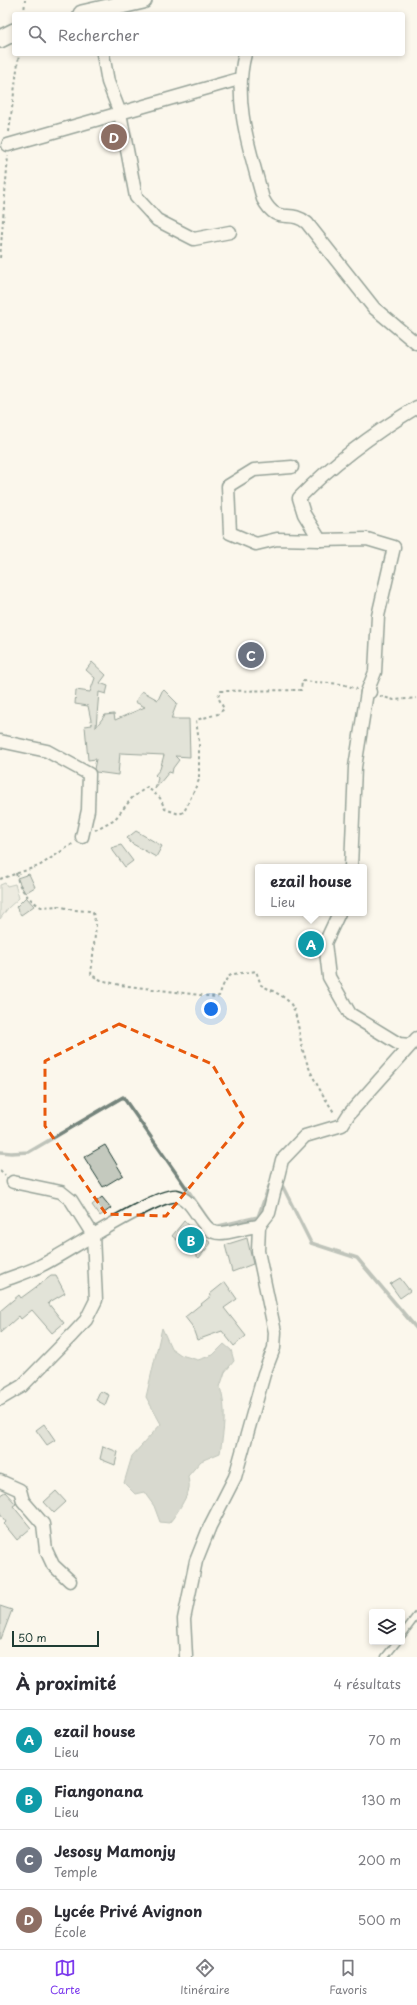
<!DOCTYPE html>
<html lang="fr">
<head>
<meta charset="utf-8">
<style>
	body { margin:0; font-family:"Playpen Sans",sans-serif; background:#f7f7f7; color:#2b2b33 }
	.controls { position:absolute; right:12px; bottom:12px; display:grid; overflow:hidden; border-radius:4px; box-shadow:0 2px 6px #0003 }
	.controls button { width:36px; height:36px; display:grid; place-items:center; padding:0; border:0; border-bottom:1px solid #e1e1e2; background:#fff; color:#2b2b33; font:20px sans-serif }
	.scale { position:absolute; left:12px; bottom:10px; width:87px; box-sizing:border-box; padding-left:4px; border:2px solid #1f3d34; border-top:0; font-size:11px; line-height:14px; white-space:nowrap; color:#1f3d34; -webkit-text-stroke:3px #fbf7ec; paint-order:stroke }
	.you { position:absolute; left:211px; top:1009px; width:14px; height:14px; margin:-10px; border:3px solid #fff; border-radius:50%; background:#1a73e8; box-shadow:0 0 0 6px #1a73e833 }
	.badge { display:grid; place-items:center; width:26px; height:26px; border-radius:50%; background:#7c3aed; color:#fff; font-size:13px; font-weight:700 }
	.pin { position:absolute; translate:-50% -50%; border:2px solid #fff; box-shadow:0 1px 4px #0006 }
	.popup { position:absolute; left:255px; top:864px; width:112px; height:52px; box-sizing:border-box; display:grid; place-content:center; border-radius:4px; background:#fff; filter:drop-shadow(0 1px 3px #0005); font-size:13px; white-space:nowrap; color:#7c7c81 }
	.popup b { font-size:15px; color:#2b2b33 }
	.popup::after { content:''; position:absolute; left:50%; top:100%; margin-left:-8px; border:8px solid transparent; border-top-color:#fff }
	.list { margin:0; padding:0; list-style:none }
	h2 { display:flex; justify-content:space-between; align-items:center; height:52px; margin:0; padding:0 16px; font-size:17px }
	h2 small { font-size:13px; font-weight:400; color:#7c7c81 }
	.list li { display:grid; grid-template-columns:26px 1fr auto; gap:12px; align-items:center; box-sizing:border-box; height:60px; padding:0 16px; border-top:1px solid #e1e1e2 }
	.list b { display:block; font-size:15px; white-space:nowrap }
	.list p { margin:0; font-size:13px; white-space:nowrap; color:#7c7c81 }
	.list em { font-size:13px; font-style:normal; color:#7c7c81 }
	.icon { flex:none; width:22px; height:22px; fill:none; stroke:currentColor; stroke-width:2; stroke-linecap:round; stroke-linejoin:round }
	.map { position:relative; flex:none; width:417px; height:1657px; overflow:hidden }
	.search { position:absolute; background:#fff; box-shadow:0 2px 6px #0003; left:12px; right:12px; top:12px; height:44px; display:flex; align-items:center; gap:10px; box-sizing:border-box; padding:0 14px; border-radius:4px; color:#7c7c81; font-size:15px }
	.sheet { height:292px; background:#fff }
	nav { display:flex; justify-content:space-around; align-items:center; box-sizing:border-box; height:56px; border-top:1px solid #e1e1e2; background:#fff; font-size:11px; color:#7c7c81 }
	nav a { display:grid; justify-items:center; gap:2px }
	nav .on { color:#7c3aed }
	.map>svg:first-child { display:block }
	.green { fill:#dbdcd1; stroke:#7d8c82 }
	.water { fill:#adb4aa; stroke:#74847b }
	.lines { fill:none; stroke-linecap:round; stroke-linejoin:round }
	.stream { stroke:#74847b; stroke-width:3.5 }
	.building { fill:#c4c9be; stroke:#1f3d34 }
	.lane-casing { stroke:#1f3d34; stroke-width:9 }
	.street-casing { stroke:#1f3d34; stroke-width:15 }
	.secondary-casing { stroke:#1f3d34; stroke-width:20 }
	.path { stroke:#1f3d34; stroke-width:2; stroke-dasharray:3 3; stroke-linecap:butt }
	.lane { stroke:#fbf7ec; stroke-width:6 }
	.street { stroke:#fbf7ec; stroke-width:12 }
	.secondary { stroke:#fbf7ec; stroke-width:17 }
	.marked { fill:none; stroke:#e8590c; stroke-width:3; stroke-dasharray:8 5; stroke-linejoin:round }
</style>
</head>
<body>
<div class="map">
<svg width="417" height="1657" viewBox="0 0 417 1657">
	<rect width="100%" height="100%" fill="#fbf7ec"/>
	<filter id="ink" filterUnits="userSpaceOnUse"><feTurbulence type="fractalNoise" baseFrequency=".025" numOctaves="2"/><feDisplacementMap in="SourceGraphic" scale="8" xChannelSelector="R" yChannelSelector="G"/><feConvolveMatrix kernelMatrix="1 2 1 2 8 2 1 2 1" color-interpolation-filters="sRGB"/></filter>
	<g filter="url(#ink)">
		<polygon class="green" points="5,883 7,886 15,884 19,898 8,908 0,919 0,885"/>
		<path class="water" d="M162,1328L171,1348L181,1355L198,1360L213,1355L224,1344L231,1350L234,1361L225,1372L220,1387C227,1409 224,1430 220,1453L201,1461L188,1476C188,1479 190,1485 189,1489C187,1497 175,1517 169,1523L160,1522L154,1506L144,1492L135,1494L124,1483L132,1456L161,1424L146,1397Z"/>
		<g class="lines">
			<g class="stream">
				<polyline points="0,1152 11,1153 29,1152 123,1097 210,1222"/>
				<polyline points="214,1227 258,1217 269,1186 283,1187 311,1243 357,1258 417,1329"/>
			</g>
		</g>
		<g class="building">
			<polygon points="92,662 106,675 100,683 108,686 106,694 99,692 96,727 105,715 114,714 115,720 145,707 135,702 142,691 158,700 163,689 177,703 171,719 189,719 190,757 175,756 179,760 173,768 172,773 169,772 155,789 158,778 155,775 160,769 164,755 120,753 118,775 96,772 94,769 96,759 88,760 85,726 92,725 88,706 75,704 76,690 90,692 95,678 86,670"/>
			<polygon points="136,831 162,846 156,857 131,843 127,838"/>
			<polygon points="121,845 133,861 125,867 111,848"/>
			<polygon points="29,874 35,887 25,893 17,878"/>
			<polygon points="26,897 34,906 21,915 16,907"/>
			<polygon points="305,931 320,936 316,957 299,950"/>
			<polygon points="105,1145 123,1175 103,1187 84,1157"/>
			<polygon points="102,1197 111,1208 100,1216 92,1205"/>
			<polygon points="184,1221 211,1243 199,1258 172,1236"/>
			<polygon points="247,1238 253,1264 232,1272 225,1245"/>
			<polygon points="51,1276 56,1276 65,1293 48,1303 64,1323 52,1333 32,1310 21,1319 19,1316 0,1333 0,1311 19,1295 21,1298"/>
			<polygon points="400,1278 410,1291 400,1298 390,1284"/>
			<polygon points="225,1282 237,1299 224,1308 246,1336 234,1346 222,1331 197,1340 192,1326 185,1317 211,1296 210,1294"/>
			<polygon points="100,1391 109,1395 105,1405 96,1400"/>
			<polygon points="44,1424 55,1440 47,1445 36,1430"/>
			<polygon points="103,1446 118,1452 115,1465 100,1459"/>
			<polygon points="56,1491 66,1502 54,1513 44,1502"/>
			<polygon points="5,1492 16,1504 13,1506 31,1528 17,1540 4,1524 6,1522 0,1514 0,1495"/>
			<polygon points="0,1606 12,1610 1,1639 0,1639"/>
		</g>
		<g class="lines">
			<g class="lane-casing">
				<g id="lane">
					<polyline points="402,1635 417,1615"/>
					<polyline points="385,1657 397,1642"/>
				</g>
			</g>
			<g class="street-casing">
				<g id="street">
					<polyline points="103,54 108,82 120,113 136,197 157,220 194,239 230,232"/>
					<path d="M245,54C232,102 251,153 263,199C278,227 289,208 307,223L374,308L417,344"/>
					<polyline points="8,145 239,79"/>
					<polyline points="292,467 254,470 228,486 230,533 256,544 277,539 320,540 367,539 394,547 378,616 375,672 367,692"/>
					<path d="M320,540L304,514L299,498C334,462 374,433 417,407"/>
					<polyline points="0,741 47,751 89,774 88,810 82,837"/>
					<polyline points="351,867 355,767 367,692 370,692"/>
					<polyline points="339,913 325,943 329,977 350,1014 399,1044 410,1045"/>
					<polyline points="259,1226 269,1213 282,1160 305,1136 342,1125 349,1114 417,1038"/>
					<path d="M0,1282C13,1276 27,1273 40,1266C63,1255 158,1192 177,1196C196,1200 200,1233 220,1233C231,1233 246,1227 259,1226L258,1251L275,1332L274,1348L264,1374L235,1477L210,1526L196,1561L184,1619L186,1657"/>
					<polyline points="0,1399 22,1386 72,1335 86,1320 96,1300 93,1235 71,1200 61,1192 13,1182"/>
					<polyline points="0,1481 20,1490 23,1501 43,1524 46,1550 53,1565 70,1581"/>
				</g>
			</g>
			<g class="secondary-casing">
				<g id="secondary">
					<polyline points="82,14 143,0"/>
					<polyline points="0,39 14,32"/>
				</g>
			</g>
			<g class="path">
				<polyline points="24,14 25,0"/>
				<polyline points="9,132 19,54"/>
				<polyline points="0,258 8,156"/>
				<polyline points="380,696 394,700 417,698"/>
				<polyline points="95,830 115,819 132,798 147,787 160,798 165,809 179,814 184,812 199,780 199,742 196,720 218,714 224,709 218,697 220,691 301,690 302,681 342,684 357,689"/>
				<path d="M16,873C19,889 27,898 41,907L59,906L73,910L89,911L93,913L96,925L91,975L101,980L120,985L216,997L219,996C229,968 230,976 256,971L261,985C270,990 283,995 290,1003C299,1015 299,1040 304,1054C311,1077 323,1095 335,1114"/>
				<polyline points="0,879 39,866 74,843"/>
				<polyline points="0,1170 5,1175"/>
			</g>
			<use href="#lane" class="lane"/>
			<use href="#street" class="street"/>
			<use href="#secondary" class="secondary"/>
		</g>
	</g>
	<path d="M0 0H417V1657H0ZM119,1024L212,1064L245,1120L166,1216L106,1214L45,1126V1061Z" fill="#fbf7ec" fill-opacity=".55" fill-rule="evenodd"/>
	<path class="marked" d="M119,1024L212,1064L245,1120L166,1216L106,1214L45,1126V1061Z"/>
</svg>
<div class="controls">
<button><svg class="icon" aria-label="layers" viewBox="0 0 24 24"><path d="M12 4l9 5-9 5-9-5zM3 14l9 5 9-5"/></svg></button>
</div>
<div class="scale">50 m</div>
<div class="you"></div>
<div class="pin badge" style="left:311px;top:944px;background:#0f9aa8">A</div>
<div class="popup"><b>ezail house</b>Lieu</div>
<div class="pin badge" style="left:191px;top:1240px;background:#0f9aa8">B</div>
<div class="pin badge" style="left:251px;top:655px;background:#6b7280">C</div>
<div class="pin badge" style="left:114px;top:137px;background:#8d6e63">D</div>
<div class="search"><svg class="icon" aria-label="search" viewBox="0 0 24 24"><circle cx="10" cy="10" r="6"/><path d="M15 15l6 6"/></svg>Rechercher</div>
</div>
<section class="sheet">
<h2>À proximité<small>4 résultats</small></h2>
<ul class="list">
<li><span class="badge" style="background:#0f9aa8">A</span><div><b>ezail house</b><p>Lieu</p></div><em>70 m</em></li>
<li><span class="badge" style="background:#0f9aa8">B</span><div><b>Fiangonana</b><p>Lieu</p></div><em>130 m</em></li>
<li><span class="badge" style="background:#6b7280">C</span><div><b>Jesosy Mamonjy</b><p>Temple</p></div><em>200 m</em></li>
<li><span class="badge" style="background:#8d6e63">D</span><div><b>Lycée Privé Avignon</b><p>École</p></div><em>500 m</em></li>
</ul>
</section>
<nav>
<a class="on"><svg class="icon" aria-label="map" viewBox="0 0 24 24"><path d="M3 6l6-2 6 2 6-2v14l-6 2-6-2-6 2zM9 4v14M15 6v14"/></svg>Carte</a>
<a><svg class="icon" aria-label="directions" viewBox="0 0 24 24"><path d="M12 3l9 9-9 9-9-9zM9 14v-3h6M13 9l2 2-2 2"/></svg>Itinéraire</a>
<a><svg class="icon" aria-label="saved" viewBox="0 0 24 24"><path d="M7 4h10v16l-5-4-5 4z"/></svg>Favoris</a>
</nav>
</body>
</html>
